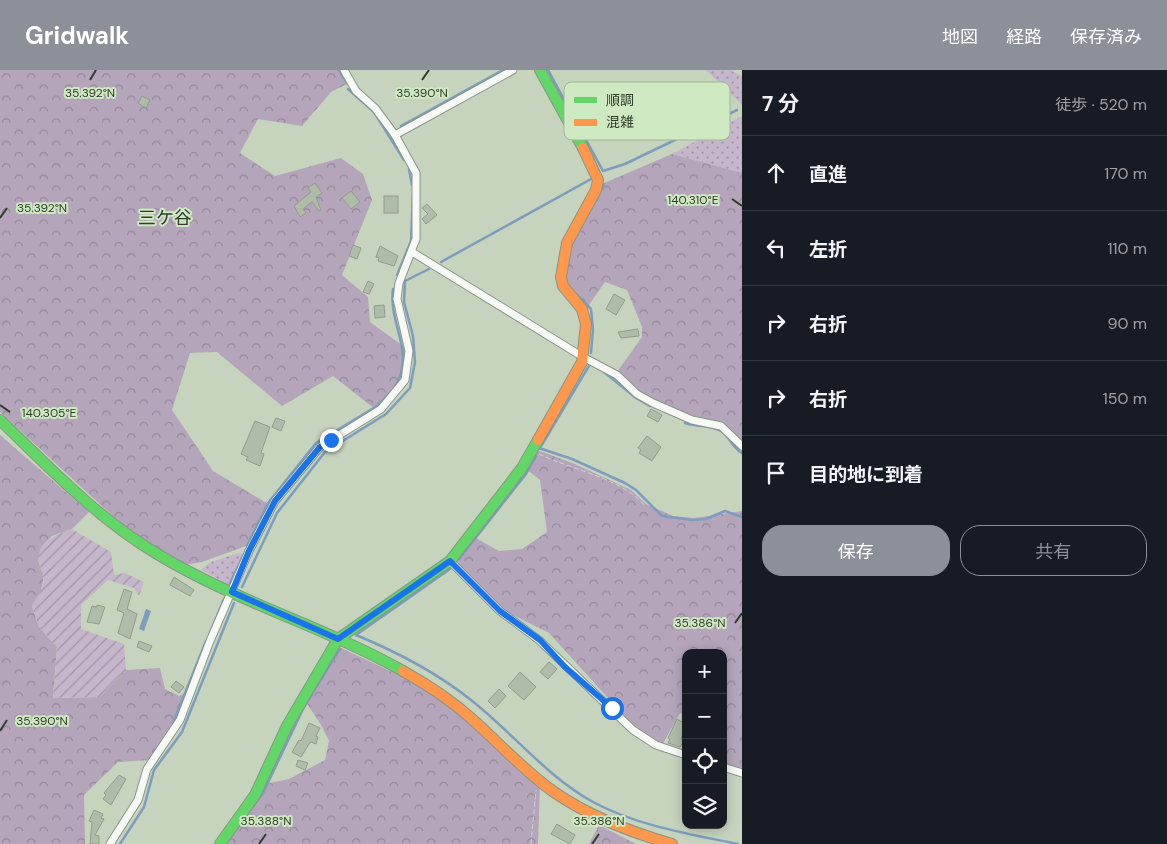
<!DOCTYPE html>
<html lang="ja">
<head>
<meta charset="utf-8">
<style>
	body { margin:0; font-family:"DM Sans","Noto Sans JP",sans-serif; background:#20242c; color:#f1f3f6 }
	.controls { position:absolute; right:15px; bottom:15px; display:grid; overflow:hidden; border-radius:10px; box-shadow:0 2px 12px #0003 }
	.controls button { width:45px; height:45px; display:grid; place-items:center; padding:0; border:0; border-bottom:1px solid #363941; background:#171b24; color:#f1f3f6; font:25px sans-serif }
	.stop { position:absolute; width:15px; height:15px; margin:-11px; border:4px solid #1a73e8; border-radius:50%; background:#fff }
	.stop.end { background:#1a73e8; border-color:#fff; box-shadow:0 1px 5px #0008 }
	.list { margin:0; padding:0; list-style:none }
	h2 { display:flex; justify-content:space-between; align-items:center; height:65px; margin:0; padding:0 20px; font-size:21px }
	h2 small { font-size:16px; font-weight:400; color:#9ea1a6 }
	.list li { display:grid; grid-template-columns:32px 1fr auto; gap:15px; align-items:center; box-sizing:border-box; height:75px; padding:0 20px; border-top:1px solid #363941 }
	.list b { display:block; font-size:19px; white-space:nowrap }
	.list em { font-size:16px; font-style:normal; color:#9ea1a6 }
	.actions { display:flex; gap:10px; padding:15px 20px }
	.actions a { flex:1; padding:11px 0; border:1px solid #8c9099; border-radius:20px; text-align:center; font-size:18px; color:#8c9099 }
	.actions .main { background:#8c9099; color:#fff }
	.icon { flex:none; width:28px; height:28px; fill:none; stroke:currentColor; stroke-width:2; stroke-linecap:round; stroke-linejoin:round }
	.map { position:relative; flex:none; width:742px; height:774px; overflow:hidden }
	header { display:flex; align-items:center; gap:30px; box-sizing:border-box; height:70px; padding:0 25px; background:#8c9099; color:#fff }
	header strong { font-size:24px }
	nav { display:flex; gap:28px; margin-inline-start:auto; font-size:18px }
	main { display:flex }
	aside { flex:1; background:#171b24 }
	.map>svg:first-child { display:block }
	.grass { fill:url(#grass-dots) }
	.forest { fill:url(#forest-crowns) }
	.garden { fill:url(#garden-furrows) }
	.water { fill:#7c9dbd }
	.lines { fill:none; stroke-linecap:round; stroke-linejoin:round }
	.stream { stroke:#7c9dbd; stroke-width:2.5 }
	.building { fill:#b0bcaa; stroke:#929c8b }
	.street-casing { stroke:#8b9585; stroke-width:9 }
	.fast-casing { stroke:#8b9585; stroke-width:12 }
	.slow-casing { stroke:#8b9585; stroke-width:12 }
	.path { stroke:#ccd1ca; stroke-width:1; stroke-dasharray:5 2.5; stroke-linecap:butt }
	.street { stroke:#f6f9f5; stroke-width:7 }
	.fast { stroke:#63d668; stroke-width:10 }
	.slow { stroke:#ff974d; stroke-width:10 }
	.route { stroke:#1a73e8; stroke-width:6 }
	.ticks { fill:none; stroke:#313b2c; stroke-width:2 }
	.labels { text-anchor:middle; stroke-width:4; stroke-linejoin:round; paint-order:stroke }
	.quarter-label { font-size:18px; fill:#313b2c; stroke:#cfe9c2 }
	.key { fill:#cfe9c2; stroke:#a0b595; stroke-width:1 }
	.key-label { font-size:14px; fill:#313b2c }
	.ticks-label { font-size:12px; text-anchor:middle; fill:#313b2c; stroke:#cfe9c2; stroke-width:4; stroke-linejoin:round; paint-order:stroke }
</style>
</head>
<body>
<header>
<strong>Gridwalk</strong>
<nav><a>地図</a><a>経路</a><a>保存済み</a></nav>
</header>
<main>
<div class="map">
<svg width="742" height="774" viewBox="0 0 742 774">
	<defs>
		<pattern id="grass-dots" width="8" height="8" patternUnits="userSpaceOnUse" patternTransform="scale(1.25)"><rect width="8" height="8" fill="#c5b6cb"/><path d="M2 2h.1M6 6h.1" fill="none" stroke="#a195a5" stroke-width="1.8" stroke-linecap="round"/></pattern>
		<pattern id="forest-crowns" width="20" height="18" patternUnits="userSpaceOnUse" patternTransform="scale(1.25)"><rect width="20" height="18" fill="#b5a5bb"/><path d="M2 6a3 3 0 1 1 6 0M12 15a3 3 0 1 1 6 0" fill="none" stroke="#948898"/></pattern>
		<pattern id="garden-furrows" width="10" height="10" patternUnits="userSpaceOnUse" patternTransform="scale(1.25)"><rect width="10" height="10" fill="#c5b6cb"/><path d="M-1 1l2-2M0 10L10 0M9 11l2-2" fill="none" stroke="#a195a5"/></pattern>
	</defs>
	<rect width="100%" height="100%" fill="#c6d4be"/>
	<g class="grass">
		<polygon points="706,0 730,0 742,6 742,35"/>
		<polygon points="742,46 742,103 672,84"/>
		<polygon points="238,483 245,485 231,516 201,500 210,492"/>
	</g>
	<g class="forest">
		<polygon points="0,0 341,0 349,13 331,22 302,56 258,49 240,83 275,106 341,88 363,104 372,130 342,205 368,227 370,252 407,279 402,309 375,339 333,306 282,336 217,282 190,283 172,340 213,401 270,435 249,475 202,492 185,495 132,462 105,439 0,342"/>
		<polygon points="672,84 742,103 742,374 729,359 693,348 650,329 617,302 642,267 642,257 627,220 605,212 586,239 563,208 573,167 602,114"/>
		<polygon points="0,365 89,442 72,459 52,466 43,475 38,490 44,506 41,521 32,536 39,557 57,577 53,628 99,627 126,600 160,598 165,619 179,626 188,622 177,649 150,690 118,692 84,725 85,774 0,774"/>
		<polygon points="537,380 575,394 631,420 646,434 673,446 694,448 742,441 742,697 740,700 723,695 723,583 686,583 686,645 680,643 662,675 644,665 626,648 549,563 507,542 456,493 474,467 499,481 522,479 547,462 540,410 526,399"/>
		<polygon points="339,577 418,614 440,628 540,717 538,774 223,774 265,714 289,709 325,690 329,671 321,655 306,632"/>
		<polygon points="599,755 636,774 589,774"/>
	</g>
	<path class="garden" d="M72,459L111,482L114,505L125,503L144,512L139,526L134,518L108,510L81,535V559L124,574L126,600L99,627L53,628L57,577L39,557L32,536C37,527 44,518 44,507C44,502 40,497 39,492C35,472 58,464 72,459Z"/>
	<polygon class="water" points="146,539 151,541 144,561 139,559"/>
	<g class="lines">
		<g class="stream">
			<polyline points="339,0 347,13"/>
			<polyline points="548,0 603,101 625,94 737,40"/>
			<polyline points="348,19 374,42 404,90"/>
			<polyline points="401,56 503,0"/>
			<polyline points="409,99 412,115"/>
			<polyline points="597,129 604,114"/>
			<polyline points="441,192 593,108"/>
			<polyline points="397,205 411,171 413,124"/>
			<path d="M393,219C388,254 416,282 395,317"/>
			<polyline points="576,224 591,239 593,260 591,283"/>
			<polyline points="604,302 636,328 650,336"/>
			<path d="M685,353C696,357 715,355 724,363C731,370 733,378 742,383"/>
			<polyline points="539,378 572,389 625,413 636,420 662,446 692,450 706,449 725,441 742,447"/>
			<polyline points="540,378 590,294"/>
			<polyline points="247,476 268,433 316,373 377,336 391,322"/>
			<polyline points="459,489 526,404 536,386"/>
			<polyline points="230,513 244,484"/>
			<polyline points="242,517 277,443 325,382 386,344 410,318 415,292 413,266 404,232 405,211 429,199"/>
			<polyline points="210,563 224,529"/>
			<path d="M356,565C397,582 436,602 471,630C513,663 546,706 593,732C638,756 689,764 738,774"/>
			<polyline points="356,565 450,499"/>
			<polyline points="173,653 206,571"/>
			<polyline points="245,747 263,723 304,637 339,580"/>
			<polyline points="120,774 144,737 154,700 182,662 234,533"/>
		</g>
	</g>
	<g class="building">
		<polygon points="142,26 150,30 146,38 138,33"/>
		<polygon points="315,113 322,123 316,127 321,140 319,141 312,132 303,139 306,143 300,147 294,136 311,122 308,118"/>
		<polygon points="351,121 360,132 351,139 342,128"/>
		<rect x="384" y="126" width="14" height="17"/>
		<polygon points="427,134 437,145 426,154 422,149 428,144 422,138"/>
		<polygon points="353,175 361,178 357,189 349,186"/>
		<polygon points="380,176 398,186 394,196 378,191 379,188 376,187"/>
		<polygon points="368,211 374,214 369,224 363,222"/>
		<polygon points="614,224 625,230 616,245 606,239"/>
		<polygon points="384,235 385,247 375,248 374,236"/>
		<polygon points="638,259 639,266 621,268 618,262"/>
		<polygon points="651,339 662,345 658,352 647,346"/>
		<polygon points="276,348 285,351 281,361 272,357"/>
		<polygon points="255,351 270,357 261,383 264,384 260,396 246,390 248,387 241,384"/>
		<polygon points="647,366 661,377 652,391 639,383 641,380 638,378"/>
		<polygon points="174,507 194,520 190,526 170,515"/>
		<polygon points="124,519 132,522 127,539 137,544 130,569 118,563 124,543 117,540"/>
		<polygon points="97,535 105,537 99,554 87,552 92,536 97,537"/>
		<polygon points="139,571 152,576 149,582 137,577"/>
		<polygon points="549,592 557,599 548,609 540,602"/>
		<polygon points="520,602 536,617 524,630 508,616"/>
		<polygon points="176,611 184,617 179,623 171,617"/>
		<polygon points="499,619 506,626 495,638 488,631"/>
		<polygon points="677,649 686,654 681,669 684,670 680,677 668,673 670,669 668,668"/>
		<polygon points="309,653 320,658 316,666 318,667 316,674 311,672 309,674 301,687 292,682 299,670 301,671"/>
		<polygon points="298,690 308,693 305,700 296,696"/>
		<polygon points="119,705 126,709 111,735 103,729 106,725 104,723"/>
		<polygon points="94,740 103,744 101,748 104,749 95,765 99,766 99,774 90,774 92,752 89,751"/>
		<polygon points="557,754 575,765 570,774 551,764"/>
	</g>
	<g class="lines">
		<g class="street-casing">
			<g id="street">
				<polyline points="395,65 513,0"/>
				<polyline points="412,182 583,287 617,305 637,324 653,333 692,350 721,356 742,376"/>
				<polyline points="450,491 500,541 539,570 633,660 656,675 686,685"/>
				<polyline points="723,697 742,703"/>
				<polyline points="110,774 138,730 147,699 180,650 210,571 249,481 275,431 320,377 381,339 405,310 409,281 397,229 399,213 416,169 416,103 395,65 375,38 356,21 344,0"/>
			</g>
		</g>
		<g class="fast-casing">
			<g id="fast">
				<polyline points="540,0 583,78"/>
				<path d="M0,350C50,398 99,450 159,485C237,532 325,557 403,601"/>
				<polyline points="220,774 255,725 287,656 338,569 450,491 522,398 538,370"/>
			</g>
		</g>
		<g class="slow-casing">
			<g id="slow">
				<polyline points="538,370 582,292 586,254 582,239 563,216 561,207 567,173 596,120 598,110 583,78"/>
				<path d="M403,601C428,615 451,630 472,649C499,673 524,701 554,722C590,747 630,762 672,774"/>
			</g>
		</g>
		<g class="path">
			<polyline points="703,0 742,38"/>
			<polyline points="607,106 655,88 742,43"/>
			<path d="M539,384C570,399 623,409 644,435"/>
			<polyline points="200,496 240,480"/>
			<polyline points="531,774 536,720"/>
		</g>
		<use href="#street" class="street"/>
		<use href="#fast" class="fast"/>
		<use href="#slow" class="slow"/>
	</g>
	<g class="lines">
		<polyline class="route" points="331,370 320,377 275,431 249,481 232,522 338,569 450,491 500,541 540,570 565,597 612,638"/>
	</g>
	<path class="ticks" d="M90,10L96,0M422,10L429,0M732,129L742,136M0,148L7,138M0,335L10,342M735,553L742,543M0,661L7,650M259,774L266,764M592,774L599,764"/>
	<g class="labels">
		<g class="quarter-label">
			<text x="165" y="154">三ケ谷</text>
		</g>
	</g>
	<rect x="564" y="12" width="166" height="58" rx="8" class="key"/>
	<rect x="574" y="27" width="23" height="6" fill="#63d668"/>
	<rect x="574" y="49" width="23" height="7" fill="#ff974d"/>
	<g class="key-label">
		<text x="606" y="35">順調</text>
		<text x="606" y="57">混雑</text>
	</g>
	<g class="ticks-label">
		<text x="90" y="27">35.392°N</text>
		<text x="422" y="27">35.390°N</text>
		<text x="693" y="134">140.310°E</text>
		<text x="42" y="142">35.392°N</text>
		<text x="49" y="347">140.305°E</text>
		<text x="700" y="557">35.386°N</text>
		<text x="42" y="655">35.390°N</text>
		<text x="266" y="755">35.388°N</text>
		<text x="599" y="755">35.386°N</text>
	</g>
</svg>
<div class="controls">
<button>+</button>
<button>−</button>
<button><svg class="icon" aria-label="locate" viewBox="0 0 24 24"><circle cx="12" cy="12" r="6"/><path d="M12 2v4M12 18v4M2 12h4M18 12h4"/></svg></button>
<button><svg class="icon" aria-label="layers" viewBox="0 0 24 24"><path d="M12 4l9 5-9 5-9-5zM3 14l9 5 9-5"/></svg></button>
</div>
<div class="stop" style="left:612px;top:638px"></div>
<div class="stop end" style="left:331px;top:370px"></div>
</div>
<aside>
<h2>7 分<small>徒歩 · 520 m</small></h2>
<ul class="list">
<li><svg class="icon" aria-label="ahead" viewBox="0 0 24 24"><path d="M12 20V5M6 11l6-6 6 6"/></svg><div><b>直進</b></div><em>170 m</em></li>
<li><svg class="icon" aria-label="left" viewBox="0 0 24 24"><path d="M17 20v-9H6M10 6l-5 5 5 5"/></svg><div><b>左折</b></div><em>110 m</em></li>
<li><svg class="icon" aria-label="right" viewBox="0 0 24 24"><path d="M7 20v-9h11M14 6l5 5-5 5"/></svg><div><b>右折</b></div><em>90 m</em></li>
<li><svg class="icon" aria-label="right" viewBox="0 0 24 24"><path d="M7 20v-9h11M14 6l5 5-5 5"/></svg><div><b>右折</b></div><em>150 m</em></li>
<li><svg class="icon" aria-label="arrive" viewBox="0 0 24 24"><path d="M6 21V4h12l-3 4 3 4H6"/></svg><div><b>目的地に到着</b></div></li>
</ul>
<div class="actions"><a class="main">保存</a><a>共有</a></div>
</aside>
</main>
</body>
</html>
